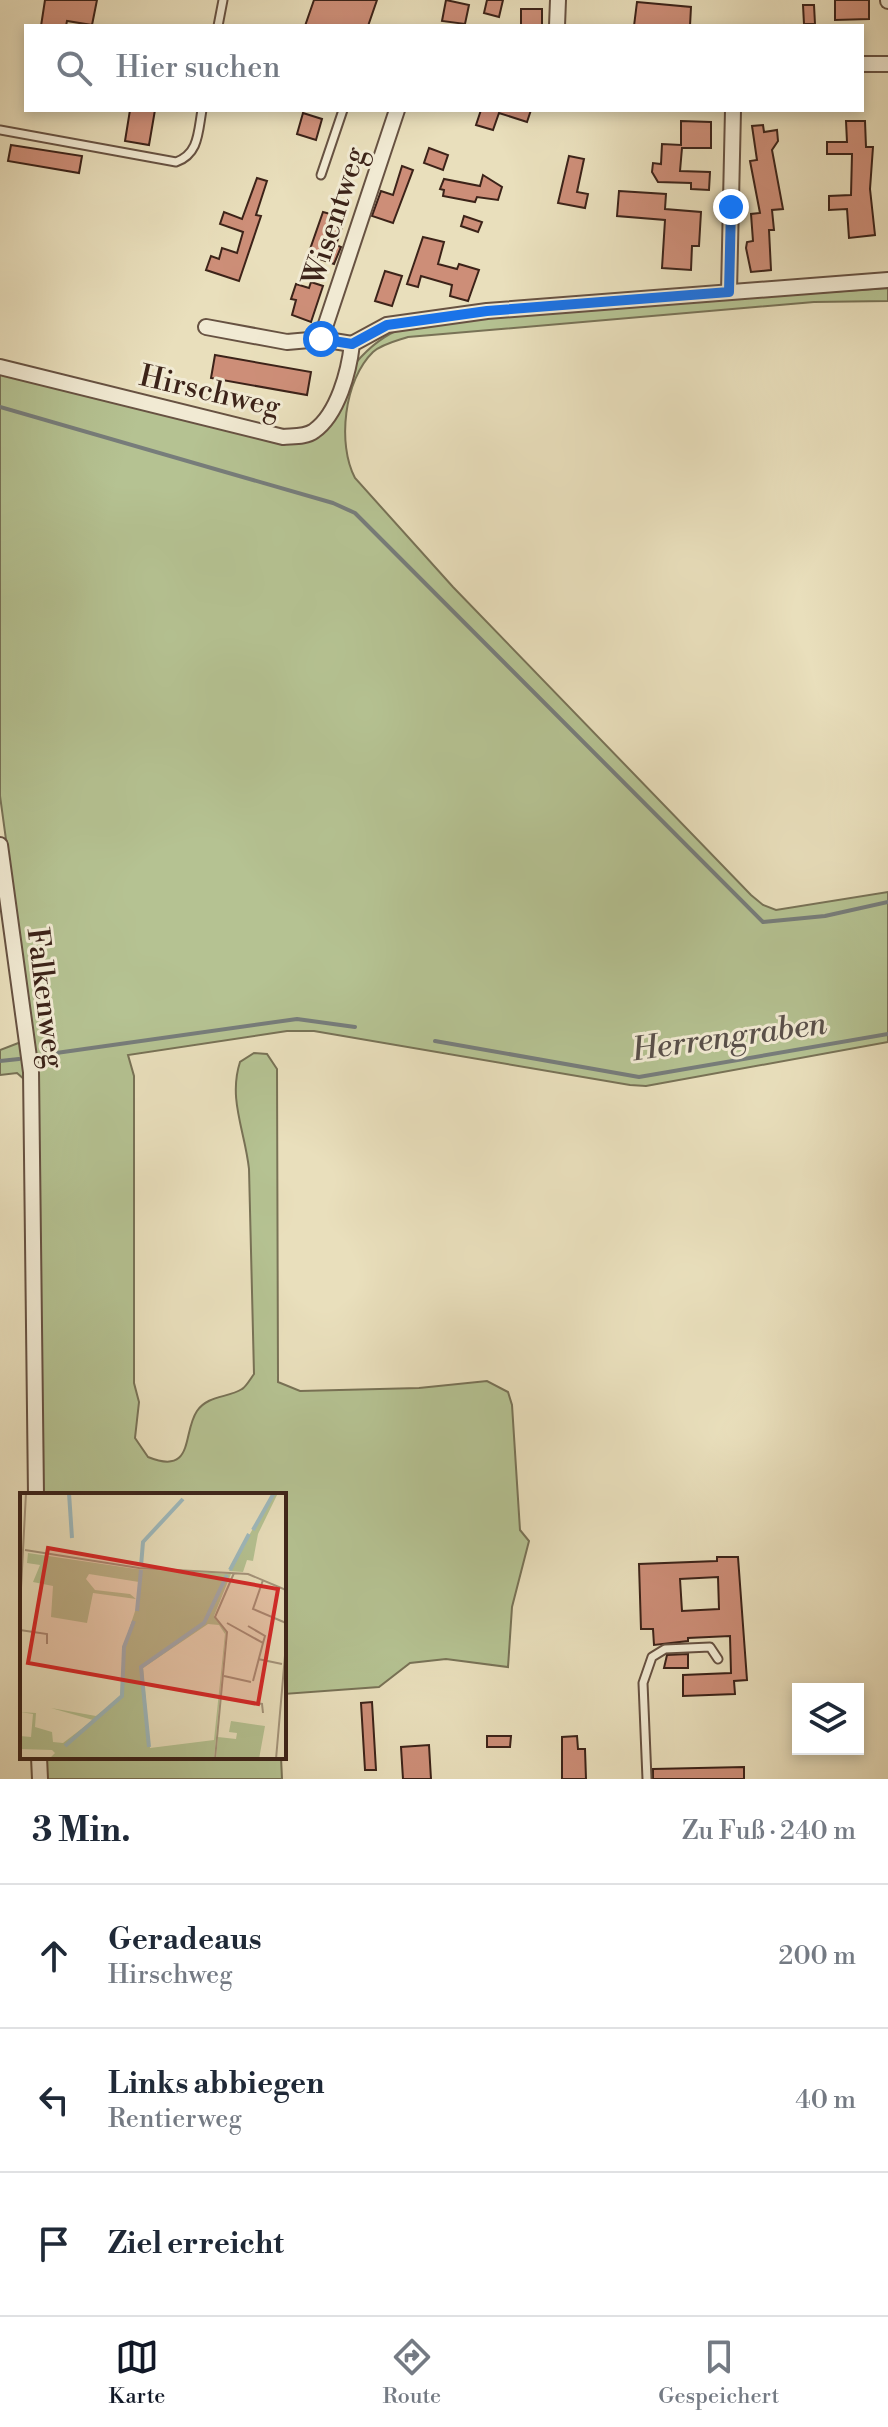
<!DOCTYPE html>
<html lang="de">
<head>
<meta charset="utf-8">
<style>
	body { margin:0; font-family:"Libre Bodoni",serif; background:#f6f6f7; color:#1f2937 }
	.controls { position:absolute; right:24px; bottom:24px; display:grid; overflow:hidden; border-radius:0px; box-shadow:0 4px 12px #0003 }
	.controls button { width:72px; height:72px; display:grid; place-items:center; padding:0; border:0; border-bottom:2px solid #e0e1e3; background:#fff; color:#1f2937; font:40px sans-serif }
	.stop { position:absolute; width:24px; height:24px; margin:-18px; border:6px solid #1a73e8; border-radius:50%; background:#fff }
	.stop.end { background:#1a73e8; border-color:#fff; box-shadow:0 2px 8px #0008 }
	.list { margin:0; padding:0; list-style:none }
	h2 { display:flex; justify-content:space-between; align-items:center; height:104px; margin:0; padding:0 32px; font-size:34px }
	h2 small { font-size:26px; font-weight:400; color:#747a83 }
	.list li { display:grid; grid-template-columns:52px 1fr auto; gap:24px; align-items:center; box-sizing:border-box; height:144px; padding:0 32px; border-top:2px solid #e0e1e3 }
	.list b { display:block; font-size:30px; white-space:nowrap }
	.list p { margin:0; font-size:26px; white-space:nowrap; color:#747a83 }
	.list em { font-size:26px; font-style:normal; color:#747a83 }
	.icon { flex:none; width:44px; height:44px; fill:none; stroke:currentColor; stroke-width:2; stroke-linecap:round; stroke-linejoin:round }
	.map { position:relative; flex:none; width:888px; height:1779px; overflow:hidden }
	.search { position:absolute; background:#fff; box-shadow:0 4px 12px #0003; left:24px; right:24px; top:24px; height:88px; display:flex; align-items:center; gap:20px; box-sizing:border-box; padding:0 28px; border-radius:0px; color:#747a83; font-size:30px }
	.sheet { height:536px; background:#fff }
	nav { display:flex; justify-content:space-around; align-items:center; box-sizing:border-box; height:112px; border-top:2px solid #e0e1e3; background:#fff; font-size:22px; color:#747a83 }
	nav a { display:grid; justify-items:center; gap:4px }
	nav .on { color:#111827 }
	.map>svg:first-child { display:block }
	.green { fill:#b5c292; stroke:#787256; stroke-width:2 }
	.lines { fill:none; stroke-linecap:round; stroke-linejoin:round }
	.stream { stroke:#777d7b; stroke-width:4 }
	.building { fill:#cd8e78; stroke:#3c2319; stroke-width:2; fill-rule:evenodd }
	.lane-casing { stroke:#675242; stroke-width:11 }
	.street-casing { stroke:#675242; stroke-width:18 }
	.lane { stroke:#f1ead3; stroke-width:7 }
	.street { stroke:#f1ead3; stroke-width:14 }
	.route { stroke:#1a73e8; stroke-width:10 }
	.labels { text-anchor:middle; stroke-width:6; stroke-linejoin:round; paint-order:stroke }
	.street-label { font-size:30px; fill:#3c2319; stroke:#f1ead3 }
	.water-label { font-size:32px; font-style:italic; fill:#59504a; stroke:#f1ead3 }
	.inset-river { fill:none; stroke:#9eb9bd; stroke-width:4 }
	.inset-road { fill:none; stroke:#a4947b; stroke-width:2 }
	.view { fill:#d62828; fill-opacity:0.15; stroke:#d62828; stroke-width:4 }
	.inset-edge { fill:none; stroke:#3c2319; stroke-width:4 }
</style>
</head>
<body>
<div class="map">
<svg width="888" height="1779" viewBox="0 0 888 1779">
	<rect width="100%" height="100%" fill="#e9dfbc"/>
	<filter id="stains"><feTurbulence type="fractalNoise" baseFrequency=".0025" numOctaves="4"/><feColorMatrix values="0 0 0 0 .2 0 0 0 0 .09 0 0 0 0 .02 0 0 0 .5 -.17"/></filter>
	<radialGradient id="worn" r=".72"><stop offset=".6" stop-color="#630" stop-opacity="0"/><stop offset="1" stop-color="#630" stop-opacity=".3"/></radialGradient>
	<g class="green">
		<path d="M888,288V301L814,302L408,337C396,341 382,344 373,352C344,380 337,444 355,478L453,587L751,895L763,905L776,910L888,892V1042L646,1086L630,1085L314,1031H287L128,1055L134,1076V1383L139,1402L135,1438L148,1457C195,1476 182,1433 197,1411C208,1395 228,1398 242,1389C246,1387 251,1378 254,1374L249,1169C245,1131 228,1099 240,1062L254,1053L267,1054L277,1069L278,1382L300,1391L419,1388L487,1381L508,1392L512,1405L520,1530L529,1541L512,1607L508,1667L446,1659L410,1663L379,1687L284,1694V1495H42L34,1044L0,796V373L284,442H303C331,401 354,346 403,328L534,312Z"/>
		<polygon points="21,1042 25,1080 17,1073 0,1075 0,1050"/>
		<polygon points="45,1757 281,1757 282,1779 45,1779"/>
	</g>
	<g class="lines">
		<g class="stream">
			<polyline points="0,407 333,503 355,513 763,922 825,916 888,902"/>
			<polyline points="435,1041 639,1077 888,1034"/>
			<polyline points="42,1055 297,1019 355,1027"/>
			<polyline points="0,1061 19,1059"/>
		</g>
	</g>
	<g class="building">
		<polygon points="45,0 97,0 92,25 67,21 66,26 41,26"/>
		<polygon points="314,0 377,0 368,26 305,26"/>
		<polygon points="446,0 469,5 465,24 442,21"/>
		<polygon points="487,0 503,0 499,17 484,13"/>
		<polygon points="835,0 869,0 869,19 835,20"/>
		<polygon points="637,2 691,7 690,26 634,26"/>
		<polygon points="803,5 814,5 815,24 804,24"/>
		<rect x="521" y="9" width="21" height="17"/>
		<polygon points="130,110 155,110 149,145 125,141"/>
		<polygon points="481,110 531,110 527,122 499,113 493,130 476,125"/>
		<polygon points="303,113 322,119 316,140 297,134"/>
		<polygon points="681,121 711,122 711,148 682,148 680,171 710,172 709,190 691,189 691,183 658,182 652,172 653,163 661,164 662,144 681,145"/>
		<polygon points="846,121 865,121 866,147 873,147 870,189 875,235 849,238 847,209 829,210 829,196 851,195 852,154 827,154 827,142 847,142"/>
		<polygon points="763,125 764,132 777,130 778,141 772,150 783,209 772,210 774,230 769,230 771,270 751,272 746,248 747,242 753,241 751,214 760,213 750,161 757,160 752,126"/>
		<polygon points="11,145 82,156 79,173 8,161"/>
		<polygon points="429,148 448,155 443,170 424,163"/>
		<polygon points="569,156 584,159 577,192 588,194 585,208 558,203"/>
		<polygon points="402,166 413,170 393,223 372,216 381,191 393,195"/>
		<polygon points="483,175 502,187 498,200 477,197 475,202 443,196 444,190 440,189 444,179 480,186"/>
		<polygon points="257,178 267,181 256,215 261,216 239,281 206,270 211,256 219,259 222,248 237,253 243,232 220,224 224,212 242,219"/>
		<polygon points="619,191 666,194 665,209 701,212 699,246 692,246 691,270 662,268 665,220 617,216"/>
		<polygon points="323,212 345,218 336,245 341,247 334,264 308,255"/>
		<polygon points="464,216 482,222 478,232 461,226"/>
		<polygon points="423,237 444,242 438,264 457,269 459,264 479,270 468,301 450,296 452,285 421,276 418,287 407,284"/>
		<polygon points="385,271 402,276 392,306 375,301"/>
		<polygon points="311,282 323,286 311,322 292,315 296,300 291,299 296,284 309,288"/>
		<polygon points="215,355 311,372 307,395 211,378"/>
		<path d="M717,1557H738L747,1680L734,1681L735,1694L683,1696V1675L731,1673L730,1636L688,1638V1641L654,1645L653,1629H641L639,1564L717,1561ZM718,1577L719,1609L682,1611L680,1579Z"/>
		<polygon points="688,1654 688,1668 664,1668 667,1655"/>
		<polygon points="372,1702 376,1770 365,1770 361,1703"/>
		<polygon points="487,1736 511,1736 510,1747 487,1747"/>
		<polygon points="577,1736 578,1749 585,1749 586,1779 562,1779 562,1737"/>
		<polygon points="429,1745 431,1779 403,1779 401,1747"/>
		<polygon points="744,1767 744,1779 653,1779 653,1769"/>
	</g>
	<g class="lines">
		<g class="lane-casing">
			<g id="lane">
				<polyline points="218,26 223,0"/>
				<path d="M0,130L176,162C199,154 198,132 202,110"/>
				<polyline points="321,175 343,110"/>
				<polyline points="647,1779 643,1683 652,1657 665,1649 710,1647 718,1659"/>
			</g>
		</g>
		<g class="street-casing">
			<g id="street">
				<polyline points="888,0 888,1"/>
				<polyline points="557,26 558,0"/>
				<polyline points="862,64 888,64"/>
				<polyline points="729,292 733,110"/>
				<polyline points="206,327 287,342 321,339 352,344"/>
				<polyline points="321,339 397,110"/>
				<path d="M0,367L283,437C293,436 306,437 314,431C338,414 349,371 352,344L387,325L487,311L888,280"/>
				<polyline points="0,845 31,1072 36,1495"/>
				<polyline points="39,1757 40,1779"/>
			</g>
		</g>
		<use href="#lane" class="lane"/>
		<use href="#street" class="street"/>
	</g>
	<g class="lines">
		<polyline class="route" points="321,339 352,344 387,325 487,311 729,292 731,207"/>
	</g>
	<g class="labels">
		<g class="street-label">
			<text transform="translate(334 216) rotate(-72)" y="10">Wisentweg</text>
			<text transform="translate(210 391) rotate(13)" y="10">Hirschweg</text>
			<text transform="translate(46 998) rotate(83)" y="10">Falkenweg</text>
		</g>
		<g class="water-label">
			<text transform="translate(729 1036) rotate(-8)" y="11">Herrengraben</text>
		</g>
	</g>
	<g transform="translate(20 1493)">
		<rect width="266" height="266" fill="#e9dfbc"/>
		<path d="M253,0H258L238,41L233,68L227,67L223,79L209,78ZM8,60L116,76L211,81L194,123L206,138L194,266H29L35,260L32,257L0,256V243L11,244L13,221L0,219L16,220L15,234L32,239L33,249L43,250L73,227L31,215L76,223L100,205L103,155L118,109L119,89L69,81L66,86L75,97L110,101L116,106L73,100L67,130L31,124L33,93L13,89L20,72L7,70ZM188,131L199,132L205,141L194,247L130,255L123,175ZM211,228L245,233L239,266H196L198,244L216,246L217,240L209,239Z" fill="#b5c292" fill-rule="evenodd"/>
		<path class="inset-river" d="M49,0L52,45M233,37L254,0M121,73L123,49L163,6M210,77L229,41M117,118L121,77M45,253L102,203L104,154L114,128M129,254L121,174L184,130L207,82"/>
		<path class="inset-road" d="M5,57L119,75L228,81L266,97M243,87L233,116L266,130M0,114L6,0M207,130L243,150L233,188M228,133L245,143L243,150M0,137L27,141V151M238,166L262,171M204,183L231,189M201,205L242,211L243,220M195,266L207,139L195,124L214,80M256,266L266,151"/>
		<path class="view" d="M28,55L258,96L238,211L8,170Z"/>
		<rect width="266" height="266" class="inset-edge"/>
	</g>
	<rect width="100%" height="100%" filter="url(#stains)"/>
	<rect width="100%" height="100%" fill="url(#worn)"/>
</svg>
<div class="controls">
<button><svg class="icon" aria-label="layers" viewBox="0 0 24 24"><path d="M12 4l9 5-9 5-9-5zM3 14l9 5 9-5"/></svg></button>
</div>
<div class="stop" style="left:321px;top:339px"></div>
<div class="stop end" style="left:731px;top:207px"></div>
<div class="search"><svg class="icon" aria-label="search" viewBox="0 0 24 24"><circle cx="10" cy="10" r="6"/><path d="M15 15l6 6"/></svg>Hier suchen</div>
</div>
<section class="sheet">
<h2>3 Min.<small>Zu Fuß · 240 m</small></h2>
<ul class="list">
<li><svg class="icon" aria-label="ahead" viewBox="0 0 24 24"><path d="M12 20V5M6 11l6-6 6 6"/></svg><div><b>Geradeaus</b><p>Hirschweg</p></div><em>200 m</em></li>
<li><svg class="icon" aria-label="left" viewBox="0 0 24 24"><path d="M17 20v-9H6M10 6l-5 5 5 5"/></svg><div><b>Links abbiegen</b><p>Rentierweg</p></div><em>40 m</em></li>
<li><svg class="icon" aria-label="arrive" viewBox="0 0 24 24"><path d="M6 21V4h12l-3 4 3 4H6"/></svg><div><b>Ziel erreicht</b></div></li>
</ul>
</section>
<nav>
<a class="on"><svg class="icon" aria-label="map" viewBox="0 0 24 24"><path d="M3 6l6-2 6 2 6-2v14l-6 2-6-2-6 2zM9 4v14M15 6v14"/></svg>Karte</a>
<a><svg class="icon" aria-label="directions" viewBox="0 0 24 24"><path d="M12 3l9 9-9 9-9-9zM9 14v-3h6M13 9l2 2-2 2"/></svg>Route</a>
<a><svg class="icon" aria-label="saved" viewBox="0 0 24 24"><path d="M7 4h10v16l-5-4-5 4z"/></svg>Gespeichert</a>
</nav>
</body>
</html>
